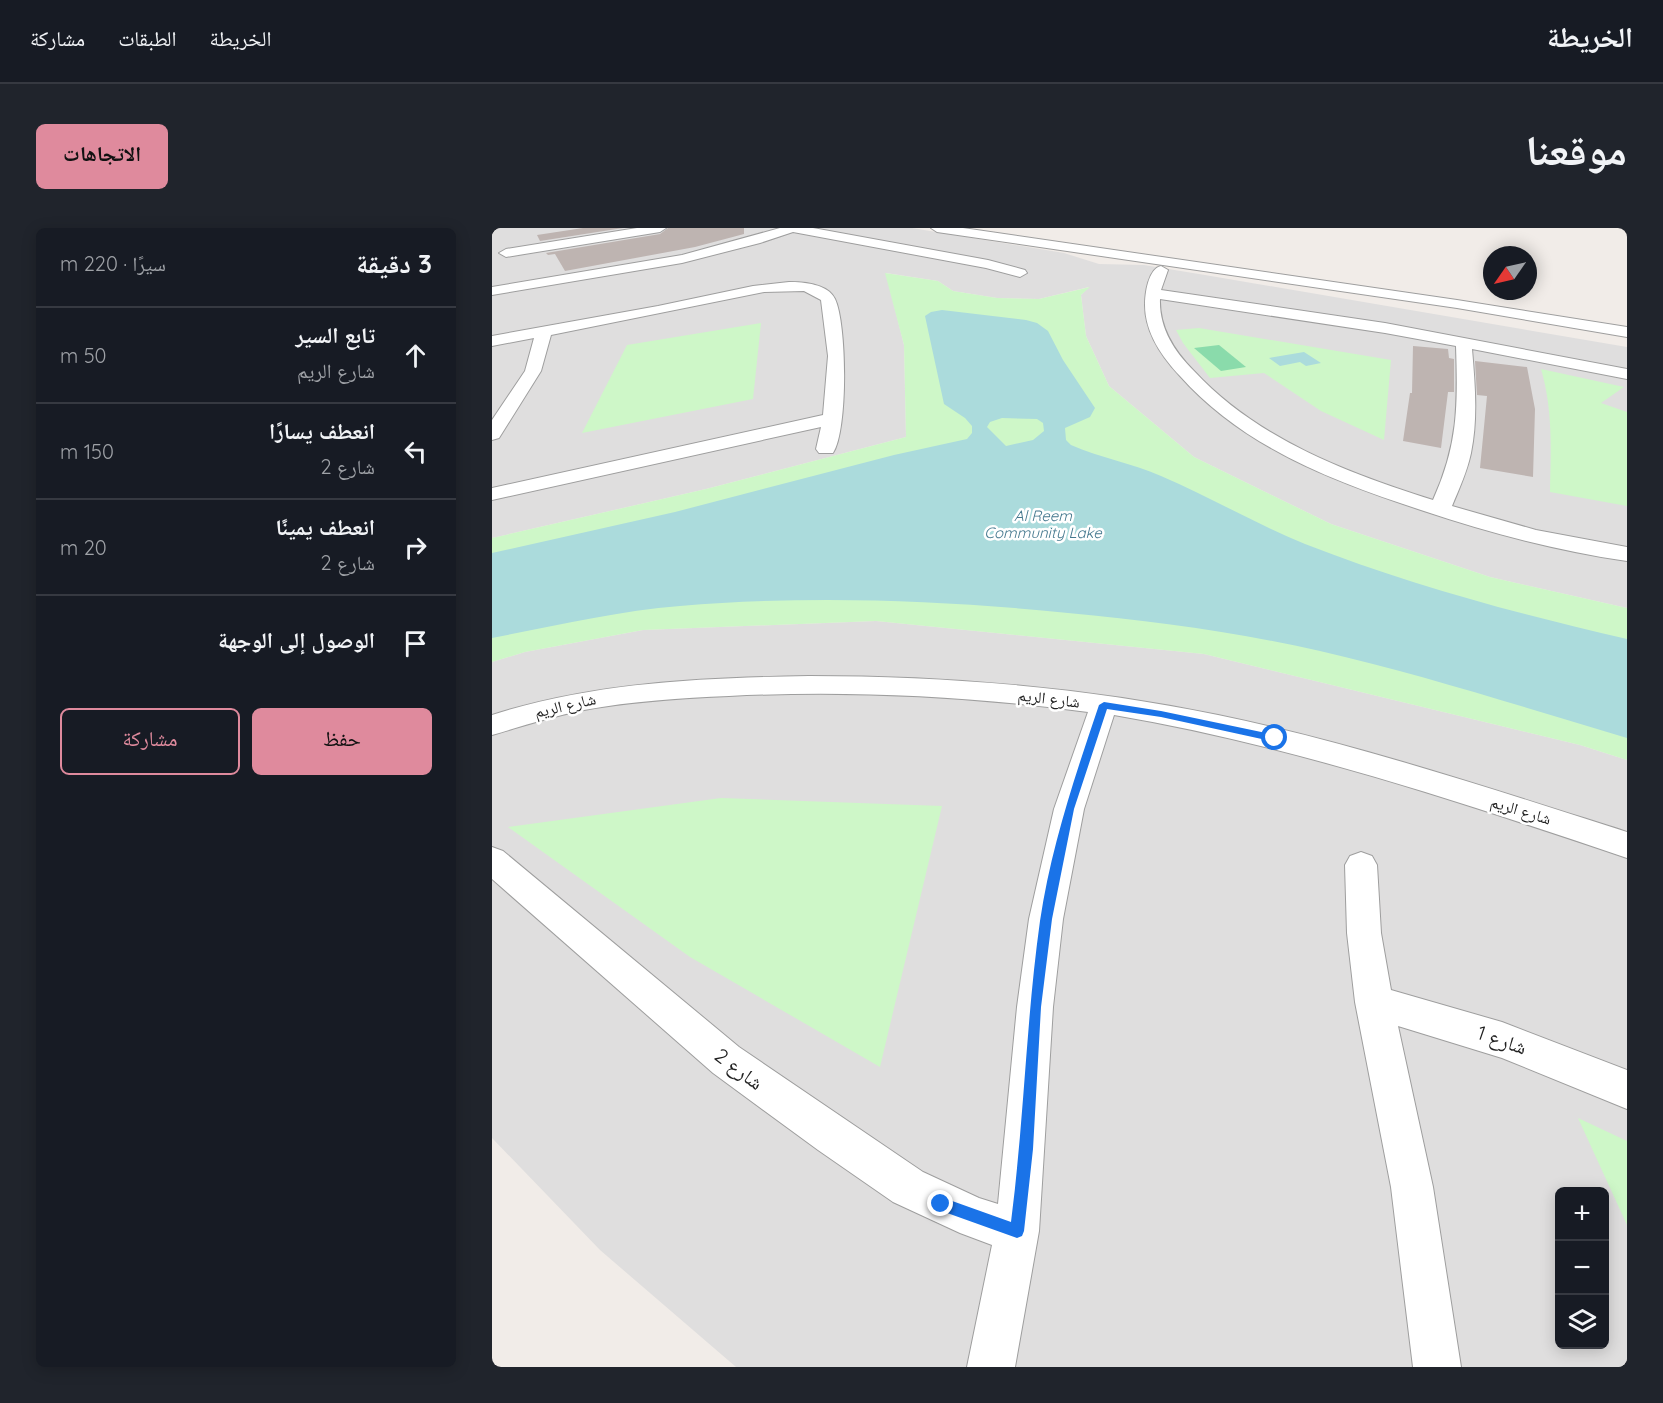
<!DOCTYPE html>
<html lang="ar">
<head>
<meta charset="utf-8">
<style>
	body { margin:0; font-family:Quicksand,"Noto Naskh Arabic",sans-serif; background:#20242c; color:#f1f3f6; direction:rtl }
	.controls { position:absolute; right:18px; bottom:18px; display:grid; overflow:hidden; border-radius:9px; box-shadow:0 3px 15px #0003 }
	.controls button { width:54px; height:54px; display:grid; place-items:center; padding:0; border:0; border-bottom:2px solid #363941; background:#171b24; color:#f1f3f6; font:30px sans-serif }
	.compass { position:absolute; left:991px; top:18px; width:54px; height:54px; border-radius:50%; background:#171b24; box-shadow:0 3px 15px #0003; rotate:236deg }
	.stop { position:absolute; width:18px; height:18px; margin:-14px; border:4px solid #1a73e8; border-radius:50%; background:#fff }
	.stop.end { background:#1a73e8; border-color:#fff; box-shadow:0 2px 6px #0008 }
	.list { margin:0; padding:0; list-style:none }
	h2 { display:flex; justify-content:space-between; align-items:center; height:78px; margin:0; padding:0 24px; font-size:26px }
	h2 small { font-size:20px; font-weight:400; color:#9ea1a6 }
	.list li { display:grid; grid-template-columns:39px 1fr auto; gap:18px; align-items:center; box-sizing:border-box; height:96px; padding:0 24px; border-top:2px solid #363941 }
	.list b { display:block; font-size:22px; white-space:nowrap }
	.list p { margin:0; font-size:20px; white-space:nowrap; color:#9ea1a6 }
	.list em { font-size:20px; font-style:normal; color:#9ea1a6 }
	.actions { display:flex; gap:12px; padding:18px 24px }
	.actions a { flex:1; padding:14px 0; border:2px solid #df8a9d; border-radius:9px; text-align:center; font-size:21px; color:#df8a9d }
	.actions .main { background:#df8a9d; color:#111 }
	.icon { flex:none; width:33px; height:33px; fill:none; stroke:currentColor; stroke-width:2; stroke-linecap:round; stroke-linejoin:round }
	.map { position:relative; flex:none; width:1135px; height:1139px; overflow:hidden; direction:ltr; border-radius:9px }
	header { display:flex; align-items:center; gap:36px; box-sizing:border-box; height:84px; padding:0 30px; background:#171b24; border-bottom:2px solid #363941 }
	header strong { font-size:28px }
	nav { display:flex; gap:33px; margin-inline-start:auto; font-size:21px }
	.intro { display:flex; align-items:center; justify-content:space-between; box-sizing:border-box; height:144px; padding:0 36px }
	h1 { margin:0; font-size:42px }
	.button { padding:15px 27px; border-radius:9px; background:#df8a9d; color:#111; font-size:21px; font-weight:700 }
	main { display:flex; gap:36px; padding:0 36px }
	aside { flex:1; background:#171b24; border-radius:9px; box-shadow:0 3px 15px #0003 }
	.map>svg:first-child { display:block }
	.residential { fill:#dfdede; fill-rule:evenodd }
	.park { fill:#cef7c8 }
	.pitch { fill:#8adbab }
	.water { fill:#abdbdc; fill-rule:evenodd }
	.building { fill:#beb4b1 }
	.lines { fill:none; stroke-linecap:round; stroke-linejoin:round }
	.minor-casing { stroke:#9e9e9e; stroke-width:2 }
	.minor { fill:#fff; fill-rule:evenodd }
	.route { fill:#1a73e8 }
	.labels { text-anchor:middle; stroke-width:5; stroke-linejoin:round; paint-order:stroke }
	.far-water-label { font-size:15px; font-style:italic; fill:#44788e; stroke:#fff }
	.street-label { font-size:16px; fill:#212121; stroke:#fff }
	.near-street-label { font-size:20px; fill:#212121; stroke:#fff }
</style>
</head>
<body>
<header>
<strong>الخريطة</strong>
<nav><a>الخريطة</a><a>الطبقات</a><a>مشاركة</a></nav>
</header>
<div class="intro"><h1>موقعنا</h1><a class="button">الاتجاهات</a></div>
<main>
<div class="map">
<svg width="1135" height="1139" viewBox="0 0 1135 1139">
	<rect width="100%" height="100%" fill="#f1ece8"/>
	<g class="residential">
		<polygon points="0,0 420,0 572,25 607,36 652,37 713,47 1135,119 1135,380 998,349 839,296 702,229 617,158 594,108 589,67 597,59 547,71 505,70 461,63 446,53 394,45 412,117 414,209 214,261 0,310"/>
		<path d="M384,393L712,426L1088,517L1135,532V1139H244L108,1022L0,910V434L33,424L151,402ZM1068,964H1112V1116H1068Z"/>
	</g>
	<g class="park">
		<polygon points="393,45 446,53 461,63 505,70 547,71 598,59 589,67 594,108 617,158 702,229 839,296 998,349 1135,380 1135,532 1088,517 712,426 384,393 151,402 33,424 0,434 0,310 214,261 414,209 412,117"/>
		<polygon points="269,95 261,171 90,205 135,117"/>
		<polygon points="707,100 899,132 892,212 829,183 772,145 718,150 691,115 684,102"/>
		<path d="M1049,141L1132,159L1109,175L1135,184V278L1058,264C1059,222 1061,182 1049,141Z"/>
		<polygon points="229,570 450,578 388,839 198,729 16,599"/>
		<polygon points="1086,890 1135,913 1135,997"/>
	</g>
	<polygon class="pitch" points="727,117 754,139 729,143 702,120"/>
	<g class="water">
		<path d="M450,82L534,92L545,95L556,103L571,132L603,180L598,189L573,200L574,212L579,217C608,230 640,235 669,248C718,269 764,296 813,316C918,357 1026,386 1135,411V510C1034,480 932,447 828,423C745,404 661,393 576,385C448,372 318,367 188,378C125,383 62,398 0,410V325L183,284L402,227L475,211L480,205V198L473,190L452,176L433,88L439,84ZM510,190L545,191L551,195L552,203L541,212L514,218L495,199L498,194Z"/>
		<polygon points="812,124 829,135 814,138 808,134 788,138 777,130"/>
	</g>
	<g class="building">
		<polygon points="91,0 131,0 48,13 45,7"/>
		<polygon points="176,0 252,0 252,6 203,19 73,43 63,26 56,27 54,25 168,6"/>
		<polygon points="921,118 956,121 957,130 962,131 962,164 956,164 949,220 911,213 918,165 920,165"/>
		<polygon points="983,133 1035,139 1043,181 1041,249 988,240 995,168 985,167"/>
	</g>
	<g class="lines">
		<g class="minor-casing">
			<g id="minor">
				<polygon points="145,0 174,0 168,4 14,29 7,25 14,21"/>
				<polygon points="288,0 321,0 496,32 533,42 535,45 528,49 494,40 301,4 268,15 190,35 0,67 0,59 190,27"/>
				<polygon points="439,0 471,0 965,72 1135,99 1135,109 965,80 445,4"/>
				<path d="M669,38L676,42L669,62L893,95L1135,141V151L980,121C983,156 986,191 979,225C975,244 967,261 960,278L1044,302L1135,319V333C1066,323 998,305 932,283C843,254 752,220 688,148C670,129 653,105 653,77C653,66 656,41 669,38ZM668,71L893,105L964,118C966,178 966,217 941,272C855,245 765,211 702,143C682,123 667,100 668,71Z"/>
				<path d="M297,54C312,54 336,56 343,71C355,96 356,203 341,225H327L324,221L329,199L0,272V260L331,187L336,128L329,72L312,63L272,64L59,107L49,143L7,210L0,212V192L33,143L42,110L0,118V108L166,78L261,58Z"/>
				<path d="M317,448C455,448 591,459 726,487C865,516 1000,561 1135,604V630C966,573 798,517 622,487L592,581L571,691L561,779L547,1003L523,1139H475L500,1017L468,1005L401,974L326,922L221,845L0,651V619L11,623L247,819L431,944L487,970L506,976L525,779L537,691L562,581L596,484C477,468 357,462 237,468C189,470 140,473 92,482C61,488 31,498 0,507V487C103,454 210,450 317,448Z"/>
				<polygon points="869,624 880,628 885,637 889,705 899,762 1010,794 1135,842 1135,881 1010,830 906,798 941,959 969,1139 921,1139 899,959 863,774 855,705 853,637 858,628"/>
			</g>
		</g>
		<use href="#minor" class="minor"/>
	</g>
	<path class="route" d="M612,474L669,483L783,507L788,510L783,514L669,489L615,481L582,581L560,691L549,779L541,921L532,1003L530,1008L525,1010L444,981L442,976L444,971L449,969L519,994C532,894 534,793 548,693C559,619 583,548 607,477Z"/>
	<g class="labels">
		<g class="far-water-label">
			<text x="551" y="293">Al Reem<tspan x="551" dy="17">Community Lake</tspan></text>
		</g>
		<g class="street-label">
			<text transform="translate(557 470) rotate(7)" y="6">شارع الريم</text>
			<text transform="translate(73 477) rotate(-13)" y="6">شارع الريم</text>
			<text transform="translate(1029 582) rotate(17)" y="6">شارع الريم</text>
		</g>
		<g class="near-street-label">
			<text transform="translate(1010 812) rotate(19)" y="7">شارع 1</text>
			<text transform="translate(247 841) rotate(37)" y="7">شارع 2</text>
		</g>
	</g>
</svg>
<div class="controls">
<button>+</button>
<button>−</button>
<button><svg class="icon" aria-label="layers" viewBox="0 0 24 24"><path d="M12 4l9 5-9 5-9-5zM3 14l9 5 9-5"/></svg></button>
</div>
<svg class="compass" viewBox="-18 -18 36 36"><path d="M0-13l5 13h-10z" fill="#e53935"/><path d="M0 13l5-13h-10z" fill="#9ea1a6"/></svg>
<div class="stop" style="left:783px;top:510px"></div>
<div class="stop end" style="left:449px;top:976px"></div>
</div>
<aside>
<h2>3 دقيقة<small>سيرًا · 220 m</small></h2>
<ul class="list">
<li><svg class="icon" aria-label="ahead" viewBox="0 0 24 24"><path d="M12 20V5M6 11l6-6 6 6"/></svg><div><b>تابع السير</b><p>شارع الريم</p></div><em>50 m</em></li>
<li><svg class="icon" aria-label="left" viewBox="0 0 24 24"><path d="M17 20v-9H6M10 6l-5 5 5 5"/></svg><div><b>انعطف يسارًا</b><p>شارع 2</p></div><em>150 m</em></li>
<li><svg class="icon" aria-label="right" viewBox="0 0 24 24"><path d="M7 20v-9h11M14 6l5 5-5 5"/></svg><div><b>انعطف يمينًا</b><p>شارع 2</p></div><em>20 m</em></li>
<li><svg class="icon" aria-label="arrive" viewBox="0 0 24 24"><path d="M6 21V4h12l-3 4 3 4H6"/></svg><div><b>الوصول إلى الوجهة</b></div></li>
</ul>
<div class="actions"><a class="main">حفظ</a><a>مشاركة</a></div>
</aside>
</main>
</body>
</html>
